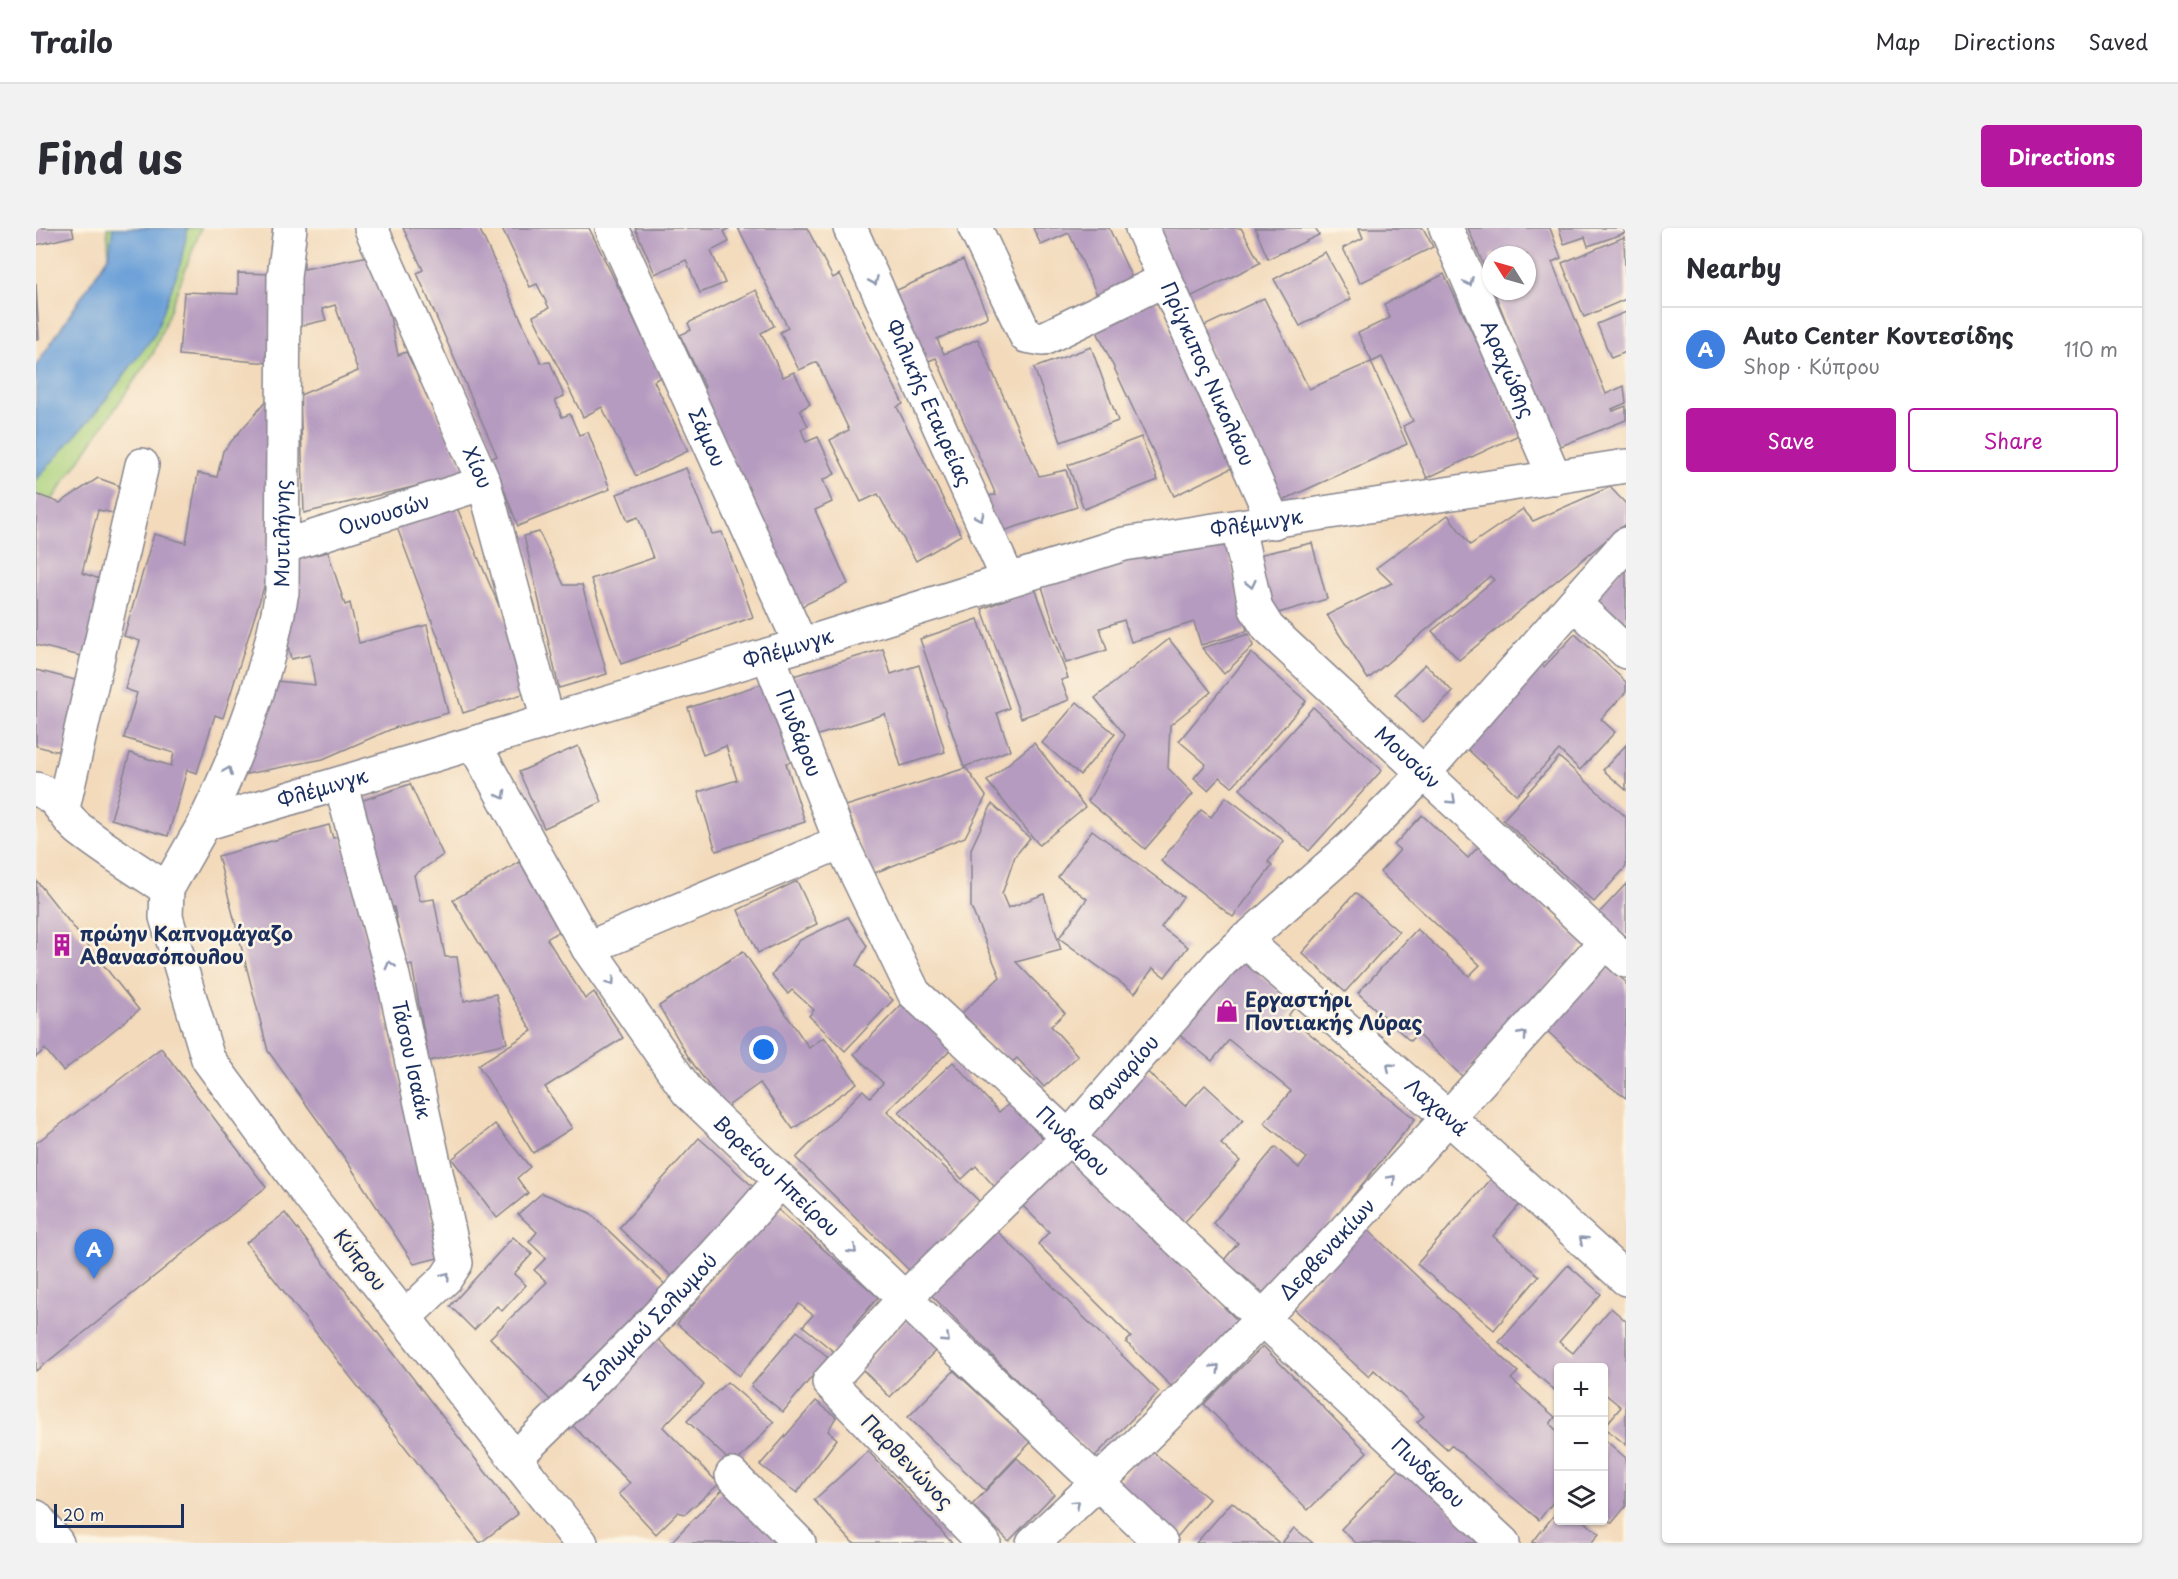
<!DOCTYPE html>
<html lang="en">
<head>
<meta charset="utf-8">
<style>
	body { margin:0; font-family:"Playpen Sans",sans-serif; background:#f2f2f3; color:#2b2b33 }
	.controls { position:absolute; right:18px; bottom:18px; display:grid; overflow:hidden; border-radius:6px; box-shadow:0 2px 4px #0004 }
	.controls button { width:54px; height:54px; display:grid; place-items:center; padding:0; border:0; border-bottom:2px solid #e1e1e2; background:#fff; color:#2b2b33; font:30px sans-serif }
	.compass { position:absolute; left:1446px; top:18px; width:54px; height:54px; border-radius:50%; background:#fff; box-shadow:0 2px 4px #0004; rotate:307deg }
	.scale { position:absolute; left:18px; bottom:15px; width:130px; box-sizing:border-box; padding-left:6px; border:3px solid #1b2f5e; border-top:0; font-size:16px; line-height:21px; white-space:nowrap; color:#1b2f5e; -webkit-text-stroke:4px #fcf5e5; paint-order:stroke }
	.you { position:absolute; left:728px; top:822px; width:21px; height:21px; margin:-15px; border:4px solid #fff; border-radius:50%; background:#1a73e8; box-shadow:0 0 0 9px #1a73e833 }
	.badge { display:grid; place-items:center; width:39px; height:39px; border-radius:50%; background:#b5179e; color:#fff; font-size:20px; font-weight:700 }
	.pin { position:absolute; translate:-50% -50px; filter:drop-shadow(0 2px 3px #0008) }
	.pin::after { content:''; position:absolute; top:32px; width:21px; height:18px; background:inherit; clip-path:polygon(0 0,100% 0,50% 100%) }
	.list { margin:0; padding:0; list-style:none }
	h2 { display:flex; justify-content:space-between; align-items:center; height:78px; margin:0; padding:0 24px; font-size:26px }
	h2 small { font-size:20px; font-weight:400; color:#7c7c81 }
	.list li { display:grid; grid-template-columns:39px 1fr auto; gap:18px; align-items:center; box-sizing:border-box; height:84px; padding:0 24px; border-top:2px solid #e1e1e2 }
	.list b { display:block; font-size:22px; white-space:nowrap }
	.list p { margin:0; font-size:20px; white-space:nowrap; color:#7c7c81 }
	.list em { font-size:20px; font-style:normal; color:#7c7c81 }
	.actions { display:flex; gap:12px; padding:18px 24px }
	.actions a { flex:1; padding:14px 0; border:2px solid #b5179e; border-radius:6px; text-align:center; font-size:21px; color:#b5179e }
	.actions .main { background:#b5179e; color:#fff }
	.icon { flex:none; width:33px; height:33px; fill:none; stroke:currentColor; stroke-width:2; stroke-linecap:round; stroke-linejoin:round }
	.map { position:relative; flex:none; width:1590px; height:1315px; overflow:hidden; border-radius:6px }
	header { display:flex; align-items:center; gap:36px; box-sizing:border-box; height:84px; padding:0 30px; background:#fff; border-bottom:2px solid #e1e1e2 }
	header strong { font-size:28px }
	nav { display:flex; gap:33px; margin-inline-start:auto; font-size:21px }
	.intro { display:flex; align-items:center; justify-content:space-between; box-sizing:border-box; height:144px; padding:0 36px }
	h1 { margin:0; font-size:42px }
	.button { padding:15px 27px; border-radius:6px; background:#b5179e; color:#fff; font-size:21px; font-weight:700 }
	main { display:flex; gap:36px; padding:0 36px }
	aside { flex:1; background:#fff; border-radius:6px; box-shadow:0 2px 4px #0004 }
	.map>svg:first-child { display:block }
	.green { fill:#aad17c; stroke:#62806d; stroke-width:1.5 }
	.water { fill:#6ca0d8; stroke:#44689b; stroke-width:1.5 }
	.building { fill:#b69bc0 }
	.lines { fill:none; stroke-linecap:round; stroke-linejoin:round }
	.minor-casing { stroke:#87848c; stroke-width:36 }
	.minor { stroke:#fff; stroke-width:33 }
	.oneway { stroke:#8d97ae }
	.labels { text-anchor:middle; stroke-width:5; stroke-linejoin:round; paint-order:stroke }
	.street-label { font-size:20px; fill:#1b2f5e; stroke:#fcf5e5 }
	.poi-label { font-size:20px; font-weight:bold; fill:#1b2f5e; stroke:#fcf5e5; text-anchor:start }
</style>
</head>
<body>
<header>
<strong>Trailo</strong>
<nav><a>Map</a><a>Directions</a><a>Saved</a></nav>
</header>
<div class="intro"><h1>Find us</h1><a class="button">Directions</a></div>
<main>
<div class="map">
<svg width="1590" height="1315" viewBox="0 0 1590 1315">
	<rect width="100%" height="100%" fill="#fcf5e5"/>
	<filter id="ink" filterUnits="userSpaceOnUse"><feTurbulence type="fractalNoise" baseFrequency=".0167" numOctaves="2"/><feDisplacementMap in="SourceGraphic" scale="12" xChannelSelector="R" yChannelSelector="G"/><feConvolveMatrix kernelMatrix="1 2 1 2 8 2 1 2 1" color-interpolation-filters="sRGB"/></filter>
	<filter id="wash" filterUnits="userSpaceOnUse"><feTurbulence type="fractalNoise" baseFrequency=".008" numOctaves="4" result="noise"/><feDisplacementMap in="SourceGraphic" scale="24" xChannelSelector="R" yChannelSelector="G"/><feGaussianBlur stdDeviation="1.35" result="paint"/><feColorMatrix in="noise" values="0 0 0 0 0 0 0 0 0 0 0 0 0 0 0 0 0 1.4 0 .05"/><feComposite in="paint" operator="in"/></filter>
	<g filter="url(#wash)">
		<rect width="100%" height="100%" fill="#f3dabb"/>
		<polygon class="green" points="71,0 165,0 118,124 0,295 0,138 73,27"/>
		<polygon class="water" points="77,0 152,0 144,37 119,106 62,182 0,252 0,138 73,27"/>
		<g id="blocks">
			<g class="building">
				<polygon points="0,0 36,0 38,8 0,17"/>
				<polygon points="367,0 443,0 505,135 514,134 528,168 519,172 526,189 534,186 543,207 552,204 574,261 482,298 456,230 461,228 381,45 387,42"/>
				<polygon points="466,0 553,0 626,148 618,153 652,223 600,248 566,179 547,189 497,88 513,80 501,56 494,59"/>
				<polygon points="599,0 694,0 688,3 693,14 675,23 689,55 664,65 650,32 619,46"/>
				<polygon points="702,0 771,0 797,50 804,46 867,176 861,179 925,307 880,333 842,266 825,274 794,212 813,202 781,134 763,142 744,104 752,100"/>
				<polygon points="997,0 1073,0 1099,57 1064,73 1033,5 1005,17"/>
				<polygon points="1120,0 1205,0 1224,35 1150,71"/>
				<polygon points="1219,0 1279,0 1283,7 1232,31"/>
				<polygon points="1323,0 1387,0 1397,19 1324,55 1307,20 1327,10"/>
				<polygon points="1432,0 1514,0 1525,30 1516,34 1570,166 1588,158 1590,175 1576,181 1577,183 1590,178 1590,192 1520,220 1458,63 1491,63 1491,27 1455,27 1455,55"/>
				<polygon points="1523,0 1587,0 1589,5 1552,18 1549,9 1528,16"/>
				<polygon points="1588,9 1590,71 1548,89 1526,35"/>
				<polygon points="1289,24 1315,71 1264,98 1238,51"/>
				<polygon points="337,27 348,60 362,127 370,124 431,246 268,285 264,167 322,143 299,77 286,81 290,92 260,99 256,35 268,34 268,41"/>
				<polygon points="927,32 952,89 901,111 908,126 942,111 1003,248 1030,242 1041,279 961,305 949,268 960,267 900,130 890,134 859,63"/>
				<polygon points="202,45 237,46 233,135 143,127 148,64 202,66"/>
				<polygon points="1408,46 1485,206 1391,250 1367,198 1377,193 1346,129 1336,134 1322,105 1354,90 1348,76"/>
				<polygon points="0,55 3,111 0,111"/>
				<polygon points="720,62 738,98 725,105 747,149 758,144 774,176 764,182 772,198 765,201 770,214 782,209 799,246 787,252 796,274 779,282 812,356 764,379 664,163 669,159 644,107 655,102 652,95"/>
				<polygon points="1228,70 1273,161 1335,134 1371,216 1245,273 1164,100"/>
				<polygon points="1119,71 1198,239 1138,268 1059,99"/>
				<polygon points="1590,84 1590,124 1575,130 1561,96"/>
				<polygon points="1055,119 1082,193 1025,214 998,140"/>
				<polygon points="245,156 236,333 187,490 179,487 161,545 151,542 132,608 75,591 94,525 135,538 138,525 88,510 101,465 89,461 104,413 88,408 118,306 150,315 162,245 181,249 187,223"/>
				<polygon points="1105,209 1122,252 1048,281 1032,237"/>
				<polygon points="650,240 676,306 686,304 717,389 585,436 555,351 617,330 602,289 592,293 581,266"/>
				<polygon points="62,250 84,258 77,285 62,282 46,345 73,354 53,430 0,417 0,266 24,275"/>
				<polygon points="1574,259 1590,276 1590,296 1423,432 1396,403 1458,352 1454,348 1332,451 1291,387 1356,355 1340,340 1412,287 1434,317 1487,281 1497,293"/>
				<polygon points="416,268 472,399 493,464 427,485 406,420 359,294"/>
				<polygon points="503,304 528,357 546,357 571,446 523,460 488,308"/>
				<polygon points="1191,315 1211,403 1165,417 1158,394 1095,414 1088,392 1064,400 1071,422 1030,435 1002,346 1105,319 1108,331"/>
				<polygon points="1276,315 1291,371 1235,387 1222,327"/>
				<polygon points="292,324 309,377 314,375 323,415 391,397 412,485 358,500 287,531 201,548 230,452 279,457 274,427 255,431 246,391 261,331"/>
				<polygon points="1590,335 1590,402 1557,371"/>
				<polygon points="999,360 1032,450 1025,452 1033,472 985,490 946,381"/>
				<polygon points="942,391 973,480 961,485 974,522 928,539 884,411"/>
				<polygon points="1213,406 1217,418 1188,446 1166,420"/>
				<polygon points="1539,406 1590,454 1590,464 1565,491 1579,504 1544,542 1523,522 1481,567 1427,517 1503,434 1508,439"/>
				<polygon points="1133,411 1175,464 1134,497 1132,540 1157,566 1109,621 1052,573 1089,507 1059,470"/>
				<polygon points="847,421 855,446 883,437 909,524 865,538 849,486 776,509 757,448"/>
				<polygon points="1215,425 1270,473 1196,559 1184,549 1172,562 1158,550 1170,536 1143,513"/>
				<polygon points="1389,436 1417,464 1387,494 1359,466"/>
				<polygon points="0,442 47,454 28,525 0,518"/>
				<polygon points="735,453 761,533 750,535 769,594 680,623 662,564 701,552 690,518 667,527 652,480"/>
				<polygon points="1041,474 1079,506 1044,547 1006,515"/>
				<polygon points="1277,479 1346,542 1273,623 1204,561"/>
				<polygon points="998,515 1049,579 1003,617 951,553"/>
				<polygon points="1590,517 1590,562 1567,542"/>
				<polygon points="542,518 566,574 508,600 483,544"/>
				<polygon points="1523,529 1590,589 1590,639 1558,674 1467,592"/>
				<polygon points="930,540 950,568 929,609 836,646 810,578"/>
				<polygon points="374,556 407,627 378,647 384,673 398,671 409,729 421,729 428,773 460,766 471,815 393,833 376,737 369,738 358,679 341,682 319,575"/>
				<polygon points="1190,569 1248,613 1232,634 1236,638 1197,689 1125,633 1165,582 1175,589"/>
				<polygon points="956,576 994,610 979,628 966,666 972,680 1008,666 1025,722 980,734 1029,785 1015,798 1042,828 1008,859 981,830 975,835 926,785 964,749 935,679 935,621"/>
				<polygon points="1386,587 1432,630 1442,619 1548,717 1427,849 1381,806 1374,813 1322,765 1381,701 1433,748 1444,737 1344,644 1364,622 1358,617"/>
				<polygon points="293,597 297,610 306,608 406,1029 378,1036 310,932 232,823 182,628"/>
				<polygon points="1056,602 1147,669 1125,699 1152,719 1129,749 1117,740 1099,765 1023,710 1051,671 1022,649"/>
				<polygon points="484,634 523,703 511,711 549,771 558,764 587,810 509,859 536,900 497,925 442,837 496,803 417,672"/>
				<polygon points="0,652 103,782 27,843 9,821 0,829"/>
				<polygon points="761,653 781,696 722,725 702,682"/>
				<polygon points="1590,656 1590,710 1563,685"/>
				<polygon points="1319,665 1363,704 1309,764 1266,725"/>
				<polygon points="812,689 831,718 820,737 857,772 809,823 773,788 778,782 756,762 752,766 736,747 764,712"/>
				<polygon points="707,723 773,820 788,809 821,855 757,901 724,855 689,880 653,830 623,778"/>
				<polygon points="1203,729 1260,777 1252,788 1379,891 1234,1070 1188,1032 1202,1015 1177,995 1239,919 1263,940 1271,930 1228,895 1255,863 1193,812 1176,833 1141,805"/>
				<polygon points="1566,735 1590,754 1590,870 1564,851 1509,801"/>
				<polygon points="869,773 916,820 851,883 944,974 875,1044 760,930 827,862 834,869 847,855 818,826"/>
				<polygon points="125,820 230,959 0,1143 0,915"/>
				<polygon points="917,834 963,884 974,875 1015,919 965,966 940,938 926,951 863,884"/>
				<polygon points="1107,840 1149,878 1169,857 1207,892 1185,916 1204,933 1146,997 1047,906"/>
				<polygon points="459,896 494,939 481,950 492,965 461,990 416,931"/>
				<polygon points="663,910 723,964 642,1054 583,1000"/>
				<polygon points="1030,923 1203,1094 1137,1160 1090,1114 1095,1109 1002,1016 1013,1004 982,973"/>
				<polygon points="1456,950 1485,975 1457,1008 1503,1048 1458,1102 1381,1036"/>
				<polygon points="506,965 554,985 638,1065 521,1179 454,1110 511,1054 498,1042 510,1030 493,1014 501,1004 482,986"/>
				<polygon points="739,979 842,1069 817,1099 831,1110 810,1134 767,1098 777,1087 763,1076 703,1148 641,1096"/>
				<polygon points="249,985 482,1286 444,1315 210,1015"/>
				<polygon points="954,996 1123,1164 1058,1229 890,1062"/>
				<polygon points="1329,999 1482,1144 1475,1151 1519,1189 1514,1196 1522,1204 1522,1268 1503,1292 1415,1217 1411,1221 1381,1194 1388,1188 1338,1142 1333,1149 1256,1079"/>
				<polygon points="477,1009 496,1026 478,1046 490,1057 466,1083 461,1078 438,1102 414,1078"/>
				<polygon points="1532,1037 1565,1066 1523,1114 1537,1125 1575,1080 1590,1093 1590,1217 1568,1199 1585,1179 1568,1165 1568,1140 1522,1140 1522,1165 1463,1114"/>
				<polygon points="876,1087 906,1116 854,1169 825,1140"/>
				<polygon points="761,1103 792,1129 747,1184 715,1158"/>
				<polygon points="621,1110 668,1157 627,1199 683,1256 649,1286 642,1284 620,1306 583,1266 594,1255 535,1196"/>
				<polygon points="1227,1118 1331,1224 1272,1282 1168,1176"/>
				<polygon points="918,1143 995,1214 949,1262 872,1189"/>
				<polygon points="691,1154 738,1194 698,1237 651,1193"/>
				<polygon points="780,1173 800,1189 792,1203 801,1211 761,1265 724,1237"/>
				<polygon points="1570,1213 1590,1230 1590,1278 1576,1295 1568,1288 1568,1217"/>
				<polygon points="1112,1220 1173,1271 1141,1309 1081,1257"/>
				<polygon points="832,1223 861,1254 916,1315 817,1315 778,1272"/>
				<polygon points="981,1230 1018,1266 973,1313 936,1277"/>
				<polygon points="1367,1237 1449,1315 1320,1315 1305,1301"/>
				<polygon points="694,1254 755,1315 634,1315"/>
				<polygon points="1196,1274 1243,1315 1160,1315"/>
				<polygon points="1522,1282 1522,1293 1548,1293 1563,1306 1555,1315 1496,1315"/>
				<polygon points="1258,1300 1277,1315 1246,1315"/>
			</g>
		</g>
	</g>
	<g filter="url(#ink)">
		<use href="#blocks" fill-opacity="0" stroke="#87848c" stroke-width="1.5"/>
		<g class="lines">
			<g class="minor-casing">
				<g id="minor">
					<path id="s1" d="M335,0L448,255L512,493"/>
					<path id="s2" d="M576,0L765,417"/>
					<path id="s3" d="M814,0L972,351"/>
					<polyline points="939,0 990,108 1007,111 1128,52"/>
					<path id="s4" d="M1106,0L1238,294"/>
					<path id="s5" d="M1410,0L1519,250"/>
					<path id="s6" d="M1202,299L1220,381L1232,400L1590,733"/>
					<path id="s7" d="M249,318L448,255"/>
					<polyline points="1538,375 1590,424"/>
					<path id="s8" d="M732,427L805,614L878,765L1467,1315"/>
					<path id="s9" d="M438,516L552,720L652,864L1125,1315"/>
					<path id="s10" d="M305,557L357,748L420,1035L410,1050L369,1089"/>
					<path d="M0,561C24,569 26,587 43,601C71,623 102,642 131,661"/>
					<polyline points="27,580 106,237"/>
					<path id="s11" d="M168,596C204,523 232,444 246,364L248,49L254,0"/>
					<path id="s12" d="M1208,712L1413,890L1590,1051"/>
					<polyline points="552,720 805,614"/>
					<path id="s13" d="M479,1230C571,1141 661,1051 744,953"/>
					<polyline points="696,1247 763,1315"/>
					<polyline points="0,1289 21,1315"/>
					<path id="s14" d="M545,1315L267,960L172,831L130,689L131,661L168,596L765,417L1088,316L1590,238"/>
					<path id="s15" d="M948,1315L793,1154L868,1071L1032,910L1186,733L1316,618L1387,546L1590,316"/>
					<path id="s16" d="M997,1315C1202,1128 1385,921 1569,714"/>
				</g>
			</g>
			<use href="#minor" class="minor"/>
		</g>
		<defs><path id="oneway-chevron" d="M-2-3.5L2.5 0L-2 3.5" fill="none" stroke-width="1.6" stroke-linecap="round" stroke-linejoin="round" transform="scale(1.5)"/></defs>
		<g class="oneway">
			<use href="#oneway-chevron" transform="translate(838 53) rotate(66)"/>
			<use href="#oneway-chevron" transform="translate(1433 54) rotate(66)"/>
			<use href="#oneway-chevron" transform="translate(944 289) rotate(66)"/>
			<use href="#oneway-chevron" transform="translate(1215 356) rotate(77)"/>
			<use href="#oneway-chevron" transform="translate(192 543) rotate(-68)"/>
			<use href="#oneway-chevron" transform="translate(466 567) rotate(61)"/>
			<use href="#oneway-chevron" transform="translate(1416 572) rotate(43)"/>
			<use href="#oneway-chevron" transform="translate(354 737) rotate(-105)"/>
			<use href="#oneway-chevron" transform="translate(575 754) rotate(55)"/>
			<use href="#oneway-chevron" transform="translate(1487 807) rotate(-48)"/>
			<use href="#oneway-chevron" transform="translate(1354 839) rotate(-139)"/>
			<use href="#oneway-chevron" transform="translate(1356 951) rotate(-47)"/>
			<use href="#oneway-chevron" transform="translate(1547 1012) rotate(-138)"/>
			<use href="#oneway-chevron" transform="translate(817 1022) rotate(44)"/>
			<use href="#oneway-chevron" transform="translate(410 1048) rotate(-52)"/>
			<use href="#oneway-chevron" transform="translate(910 1111) rotate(43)"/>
			<use href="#oneway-chevron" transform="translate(1180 1140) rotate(-46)"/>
			<use href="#oneway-chevron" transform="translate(1040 1276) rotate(-42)"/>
		</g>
	</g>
	<defs>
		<g id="building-bare" transform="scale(1.8)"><path d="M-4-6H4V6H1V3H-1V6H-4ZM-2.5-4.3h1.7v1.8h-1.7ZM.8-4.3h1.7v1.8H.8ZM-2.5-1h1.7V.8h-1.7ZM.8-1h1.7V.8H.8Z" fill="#b5179e" stroke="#fcf5e5" stroke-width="2.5" paint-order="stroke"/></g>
		<g id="shop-bare" transform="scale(1.8)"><path d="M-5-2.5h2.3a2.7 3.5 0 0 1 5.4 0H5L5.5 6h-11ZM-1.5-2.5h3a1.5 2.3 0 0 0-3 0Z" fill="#b5179e" stroke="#fcf5e5" stroke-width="2.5" paint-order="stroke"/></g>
	</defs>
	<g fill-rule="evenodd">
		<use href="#building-bare" x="26" y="717"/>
		<use href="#shop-bare" x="1191" y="783"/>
	</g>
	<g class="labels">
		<g class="street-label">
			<text dy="7" stroke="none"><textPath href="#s5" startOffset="154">Αραχώβης</textPath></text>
			<text dy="7" stroke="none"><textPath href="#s4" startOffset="160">Πρίγκιπος Νικολάου</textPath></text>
			<text dy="7" stroke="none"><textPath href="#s3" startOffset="192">Φιλικής Εταιρείας</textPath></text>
			<text dy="7" stroke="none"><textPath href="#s2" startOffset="230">Σάμου</textPath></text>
			<text dy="7" stroke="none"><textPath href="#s1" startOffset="262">Χίου</textPath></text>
			<text dy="7" stroke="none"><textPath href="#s7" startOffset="104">Οινουσών</textPath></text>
			<text dy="7" stroke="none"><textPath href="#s14" startOffset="1958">Φλέμινγκ</textPath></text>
			<text dy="7" stroke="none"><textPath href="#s11" startOffset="304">Μυτιλήνης</textPath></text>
			<text dy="7" stroke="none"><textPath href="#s14" startOffset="1472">Φλέμινγκ</textPath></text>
			<text dy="7" stroke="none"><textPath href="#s8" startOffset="84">Πινδάρου</textPath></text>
			<text dy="7" stroke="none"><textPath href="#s6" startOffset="297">Μουσών</textPath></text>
			<text dy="7" stroke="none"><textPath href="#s14" startOffset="986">Φλέμινγκ</textPath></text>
			<text dy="7" stroke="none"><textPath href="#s10" startOffset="284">Τάσου Ισαάκ</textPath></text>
			<text dy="7" stroke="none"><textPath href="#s15" startOffset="650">Φαναρίου</textPath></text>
			<text dy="7" stroke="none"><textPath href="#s12" startOffset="255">Λαχανά</textPath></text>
			<text dy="7" stroke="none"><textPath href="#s8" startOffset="586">Πινδάρου</textPath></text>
			<text dy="7" stroke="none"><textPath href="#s9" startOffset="531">Βορείου Ηπείρου</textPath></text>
			<text dy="7" stroke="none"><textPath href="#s16" startOffset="416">Δερβενακίων</textPath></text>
			<text transform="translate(324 1032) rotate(52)" y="7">Κύπρου</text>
			<text dy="7" stroke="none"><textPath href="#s13" startOffset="192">Σολωμού Σολωμού</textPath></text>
			<text transform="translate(871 1234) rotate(46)" y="7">Παρθενώνος</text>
			<text dy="7" stroke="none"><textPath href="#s8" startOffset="1072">Πινδάρου</textPath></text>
		</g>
		<g class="poi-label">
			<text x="44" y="713">πρώην Καπνομάγαζο<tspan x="44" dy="23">Αθανασόπουλου</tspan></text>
			<text x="1209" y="779">Εργαστήρι<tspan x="1209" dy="23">Ποντιακής Λύρας</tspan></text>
		</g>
	</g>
</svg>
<div class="controls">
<button>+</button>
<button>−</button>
<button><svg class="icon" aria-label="layers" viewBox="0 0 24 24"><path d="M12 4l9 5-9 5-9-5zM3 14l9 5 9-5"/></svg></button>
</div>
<svg class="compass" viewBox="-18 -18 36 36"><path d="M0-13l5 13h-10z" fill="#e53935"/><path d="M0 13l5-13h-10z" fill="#7c7c81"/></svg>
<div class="scale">20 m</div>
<div class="you"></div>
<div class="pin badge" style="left:58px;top:1051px;background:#3f7fe0">A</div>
</div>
<aside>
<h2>Nearby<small></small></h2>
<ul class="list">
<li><span class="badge" style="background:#3f7fe0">A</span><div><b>Auto Center Κοντεσίδης</b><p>Shop · Κύπρου</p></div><em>110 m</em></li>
</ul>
<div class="actions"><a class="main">Save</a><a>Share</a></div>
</aside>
</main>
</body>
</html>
